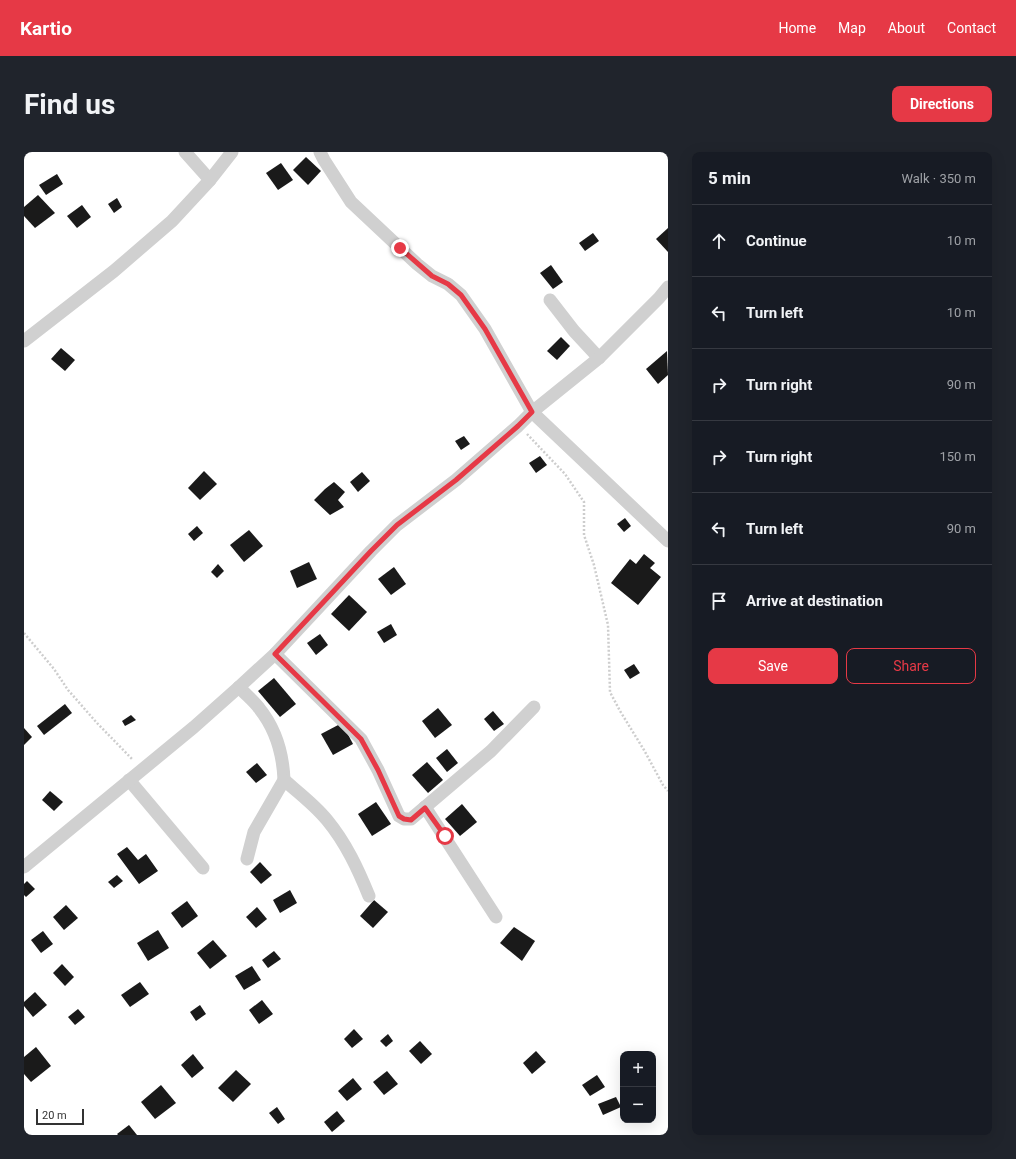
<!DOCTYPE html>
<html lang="en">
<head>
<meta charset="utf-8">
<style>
	body { margin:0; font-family:Roboto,sans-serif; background:#20242c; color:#f1f3f6 }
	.controls { position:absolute; right:12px; bottom:12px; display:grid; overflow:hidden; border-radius:8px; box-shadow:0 4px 16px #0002 }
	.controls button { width:36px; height:36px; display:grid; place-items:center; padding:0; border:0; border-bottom:1px solid #363941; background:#171b24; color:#f1f3f6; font:20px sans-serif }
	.scale { position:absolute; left:12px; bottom:10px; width:48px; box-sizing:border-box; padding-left:4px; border:2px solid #333; border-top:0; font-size:11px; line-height:14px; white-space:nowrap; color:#333; -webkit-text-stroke:3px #fff; paint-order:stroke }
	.stop { position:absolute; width:12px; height:12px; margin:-9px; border:3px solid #e63946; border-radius:50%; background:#fff }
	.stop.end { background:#e63946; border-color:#fff; box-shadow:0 1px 4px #0008 }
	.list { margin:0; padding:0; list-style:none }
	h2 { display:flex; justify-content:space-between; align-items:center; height:52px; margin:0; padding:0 16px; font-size:17px }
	h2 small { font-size:13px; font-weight:400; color:#9ea1a6 }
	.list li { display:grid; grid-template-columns:26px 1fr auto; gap:12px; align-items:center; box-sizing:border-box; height:72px; padding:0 16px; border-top:1px solid #363941 }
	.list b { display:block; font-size:15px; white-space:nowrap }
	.list em { font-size:13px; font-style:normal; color:#9ea1a6 }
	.actions { display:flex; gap:8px; padding:12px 16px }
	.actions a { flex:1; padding:9px 0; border:1px solid #e63946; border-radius:8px; text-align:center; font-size:14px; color:#e63946 }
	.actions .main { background:#e63946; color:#fff }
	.icon { flex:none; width:22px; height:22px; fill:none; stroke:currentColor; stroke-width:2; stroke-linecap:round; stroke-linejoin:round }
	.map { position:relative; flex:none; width:644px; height:983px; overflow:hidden; border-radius:8px }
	header { display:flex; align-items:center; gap:24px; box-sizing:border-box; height:56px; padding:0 20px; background:#e63946; color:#fff }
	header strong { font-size:19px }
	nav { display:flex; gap:22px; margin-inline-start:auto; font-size:14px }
	.intro { display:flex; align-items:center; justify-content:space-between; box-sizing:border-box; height:96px; padding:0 24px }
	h1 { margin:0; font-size:28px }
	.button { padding:10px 18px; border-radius:8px; background:#e63946; color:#fff; font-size:14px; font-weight:700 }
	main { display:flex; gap:24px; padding:0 24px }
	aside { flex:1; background:#171b24; border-radius:8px; box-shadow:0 4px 16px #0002 }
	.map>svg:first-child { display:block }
	.building { fill:#1a1a1a }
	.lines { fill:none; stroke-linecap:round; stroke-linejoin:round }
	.path { stroke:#cdcdcd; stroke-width:2.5; stroke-dasharray:2 2; stroke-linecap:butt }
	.street { stroke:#d0d0d0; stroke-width:13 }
	.route { stroke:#e63946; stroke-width:5 }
</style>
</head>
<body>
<header>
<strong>Kartio</strong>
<nav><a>Home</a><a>Map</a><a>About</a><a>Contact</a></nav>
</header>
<div class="intro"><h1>Find us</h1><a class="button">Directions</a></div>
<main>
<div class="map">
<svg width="644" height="983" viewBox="0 0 644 983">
	<rect width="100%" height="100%" fill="#fff"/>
	<g class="building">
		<polygon points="282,5 297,19 284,33 269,18"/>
		<polygon points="257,11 269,28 254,38 242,21"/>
		<polygon points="33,22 39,32 22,43 15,33"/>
		<polygon points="14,43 31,61 11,76 0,64 0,55"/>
		<polygon points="93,46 98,55 90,61 84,52"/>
		<polygon points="58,53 67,65 53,76 43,64"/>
		<polygon points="644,76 644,100 632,87"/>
		<polygon points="569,81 575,89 561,99 555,91"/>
		<polygon points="527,113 539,130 529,137 516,121"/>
		<polygon points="537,185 546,194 533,208 523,199"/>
		<polygon points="37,196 51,208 41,219 27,207"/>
		<polygon points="643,199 644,223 634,232 622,217"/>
		<polygon points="440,284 446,292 437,298 431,289"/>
		<polygon points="516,304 523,313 512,321 505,311"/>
		<polygon points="180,319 193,332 176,348 164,336"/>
		<polygon points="338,320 346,329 334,340 326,330"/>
		<polygon points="310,330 321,340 314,348 320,355 306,363 290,348 301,337"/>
		<polygon points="601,366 607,374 600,380 593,372"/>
		<polygon points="173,374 179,381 170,389 164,382"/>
		<polygon points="225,378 239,394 220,410 206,393"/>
		<polygon points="620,402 631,411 626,416 637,425 614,453 587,431 606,407 612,412"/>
		<polygon points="285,410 293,427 273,436 266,419"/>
		<polygon points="194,412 200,419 193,426 187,420"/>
		<polygon points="370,415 382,432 367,443 354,427"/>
		<polygon points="325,443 343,460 325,479 307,462"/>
		<polygon points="367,472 373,483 360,491 353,480"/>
		<polygon points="296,482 304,493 292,503 283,491"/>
		<polygon points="610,512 616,521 606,527 600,518"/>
		<polygon points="250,526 272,552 256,565 234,539"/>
		<polygon points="41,552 48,561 20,583 13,574"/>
		<polygon points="414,556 428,573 411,586 398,569"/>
		<polygon points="469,559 480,572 470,579 460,567"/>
		<polygon points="107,563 112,568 101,574 98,569"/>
		<polygon points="318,571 329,592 309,603 297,582"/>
		<polygon points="0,576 8,585 0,593"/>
		<polygon points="423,597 434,611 423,620 412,606"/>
		<polygon points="403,610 419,628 404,641 388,623"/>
		<polygon points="233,611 243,623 232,631 222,620"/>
		<polygon points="26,639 39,650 30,659 18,648"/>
		<polygon points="352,650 367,672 348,684 334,662"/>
		<polygon points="438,652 453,670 436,684 421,667"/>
		<polygon points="103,695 114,708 122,702 134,719 115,732 93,702"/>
		<polygon points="236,710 248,723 237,732 226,720"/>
		<polygon points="93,723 99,729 90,736 84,730"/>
		<polygon points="3,729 11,737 2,745 0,743 0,732"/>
		<polygon points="266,738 273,751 256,761 249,748"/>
		<polygon points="350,748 364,760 349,776 336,764"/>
		<polygon points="163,749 174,764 158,776 147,761"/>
		<polygon points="42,753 54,766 40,778 29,765"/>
		<polygon points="233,755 243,767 232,776 222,765"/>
		<polygon points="490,775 511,789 498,809 476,791"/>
		<polygon points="134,778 145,796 124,809 113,791"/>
		<polygon points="19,779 29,792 17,801 7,788"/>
		<polygon points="189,788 203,804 186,817 173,801"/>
		<polygon points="250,799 257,807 244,816 238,808"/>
		<polygon points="38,812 50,825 41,834 29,821"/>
		<polygon points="228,814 237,828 220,838 211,824"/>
		<polygon points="116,830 125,842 106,855 97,843"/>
		<polygon points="11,840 23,853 9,865 0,854 0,850"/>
		<polygon points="238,848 249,862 235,872 225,858"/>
		<polygon points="176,853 182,862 172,869 166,860"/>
		<polygon points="54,857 61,865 51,873 44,865"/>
		<polygon points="330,877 339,887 328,896 320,887"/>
		<polygon points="364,882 369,889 362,895 356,889"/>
		<polygon points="396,889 408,902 397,912 385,899"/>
		<polygon points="12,895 27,914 7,930 0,922 0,905"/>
		<polygon points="512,899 522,910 508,922 499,911"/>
		<polygon points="169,902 180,916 168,926 157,913"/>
		<polygon points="212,918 227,932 209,950 194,936"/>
		<polygon points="363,919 374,932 360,943 349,930"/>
		<polygon points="573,923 581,935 566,944 558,933"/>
		<polygon points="329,926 338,937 323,949 314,939"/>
		<polygon points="137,933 152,951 131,967 117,950"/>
		<polygon points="592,945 597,955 579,963 574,952"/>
		<polygon points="253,955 261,967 254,972 245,961"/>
		<polygon points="313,959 321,969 308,980 300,970"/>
		<polygon points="105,973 113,983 94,983 93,982"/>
	</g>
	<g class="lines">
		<g class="path">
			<polyline points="503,282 541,322 560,350 560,383 570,413 584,473 586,540 596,559 620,598 639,633 644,639"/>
			<polyline points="0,481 30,517 44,538 73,571 109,608"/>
		</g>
		<g class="street">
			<polyline points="161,0 186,28"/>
			<polyline points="296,0 300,8 327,50 393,112 408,124 424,132 437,143 461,177 508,260 644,389"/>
			<polyline points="526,148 550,179 575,206"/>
			<polyline points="0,189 90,119 148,69 186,28 208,0"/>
			<polyline points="251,502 337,587 354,618 375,664 380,667 387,667 467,599 510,555"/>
			<path d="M215,535C221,542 229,548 235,556C252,577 259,602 260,628"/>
			<polyline points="105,628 179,716"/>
			<polyline points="401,655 472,765"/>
			<path d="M223,707L230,680L260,628C275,641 291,653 303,668C322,691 334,717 345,744"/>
			<polyline points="0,715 170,575 215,535 251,502 347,399 373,373 432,328 494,274 508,260 575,206 635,146 644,135"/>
		</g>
	</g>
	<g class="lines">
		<polyline class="route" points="376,96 408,124 424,132 437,143 461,177 508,260 494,274 432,328 373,373 347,399 251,502 337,587 354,618 375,664 380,667 387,668 401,656 421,684"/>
	</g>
</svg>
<div class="controls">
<button>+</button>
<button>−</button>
</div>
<div class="scale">20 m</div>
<div class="stop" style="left:421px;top:684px"></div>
<div class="stop end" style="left:376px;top:96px"></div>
</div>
<aside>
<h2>5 min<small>Walk · 350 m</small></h2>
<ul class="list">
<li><svg class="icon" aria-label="ahead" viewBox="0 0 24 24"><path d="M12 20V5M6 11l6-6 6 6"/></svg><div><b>Continue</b></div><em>10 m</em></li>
<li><svg class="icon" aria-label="left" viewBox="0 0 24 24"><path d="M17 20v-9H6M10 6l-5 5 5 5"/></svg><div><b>Turn left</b></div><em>10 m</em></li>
<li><svg class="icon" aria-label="right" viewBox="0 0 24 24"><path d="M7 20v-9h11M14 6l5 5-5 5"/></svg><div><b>Turn right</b></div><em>90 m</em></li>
<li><svg class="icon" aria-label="right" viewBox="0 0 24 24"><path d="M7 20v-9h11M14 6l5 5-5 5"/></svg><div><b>Turn right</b></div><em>150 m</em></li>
<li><svg class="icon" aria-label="left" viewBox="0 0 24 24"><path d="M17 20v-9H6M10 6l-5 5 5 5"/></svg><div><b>Turn left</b></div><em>90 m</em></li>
<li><svg class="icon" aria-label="arrive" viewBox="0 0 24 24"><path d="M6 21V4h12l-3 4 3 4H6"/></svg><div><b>Arrive at destination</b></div></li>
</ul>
<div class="actions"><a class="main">Save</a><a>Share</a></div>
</aside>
</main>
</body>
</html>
